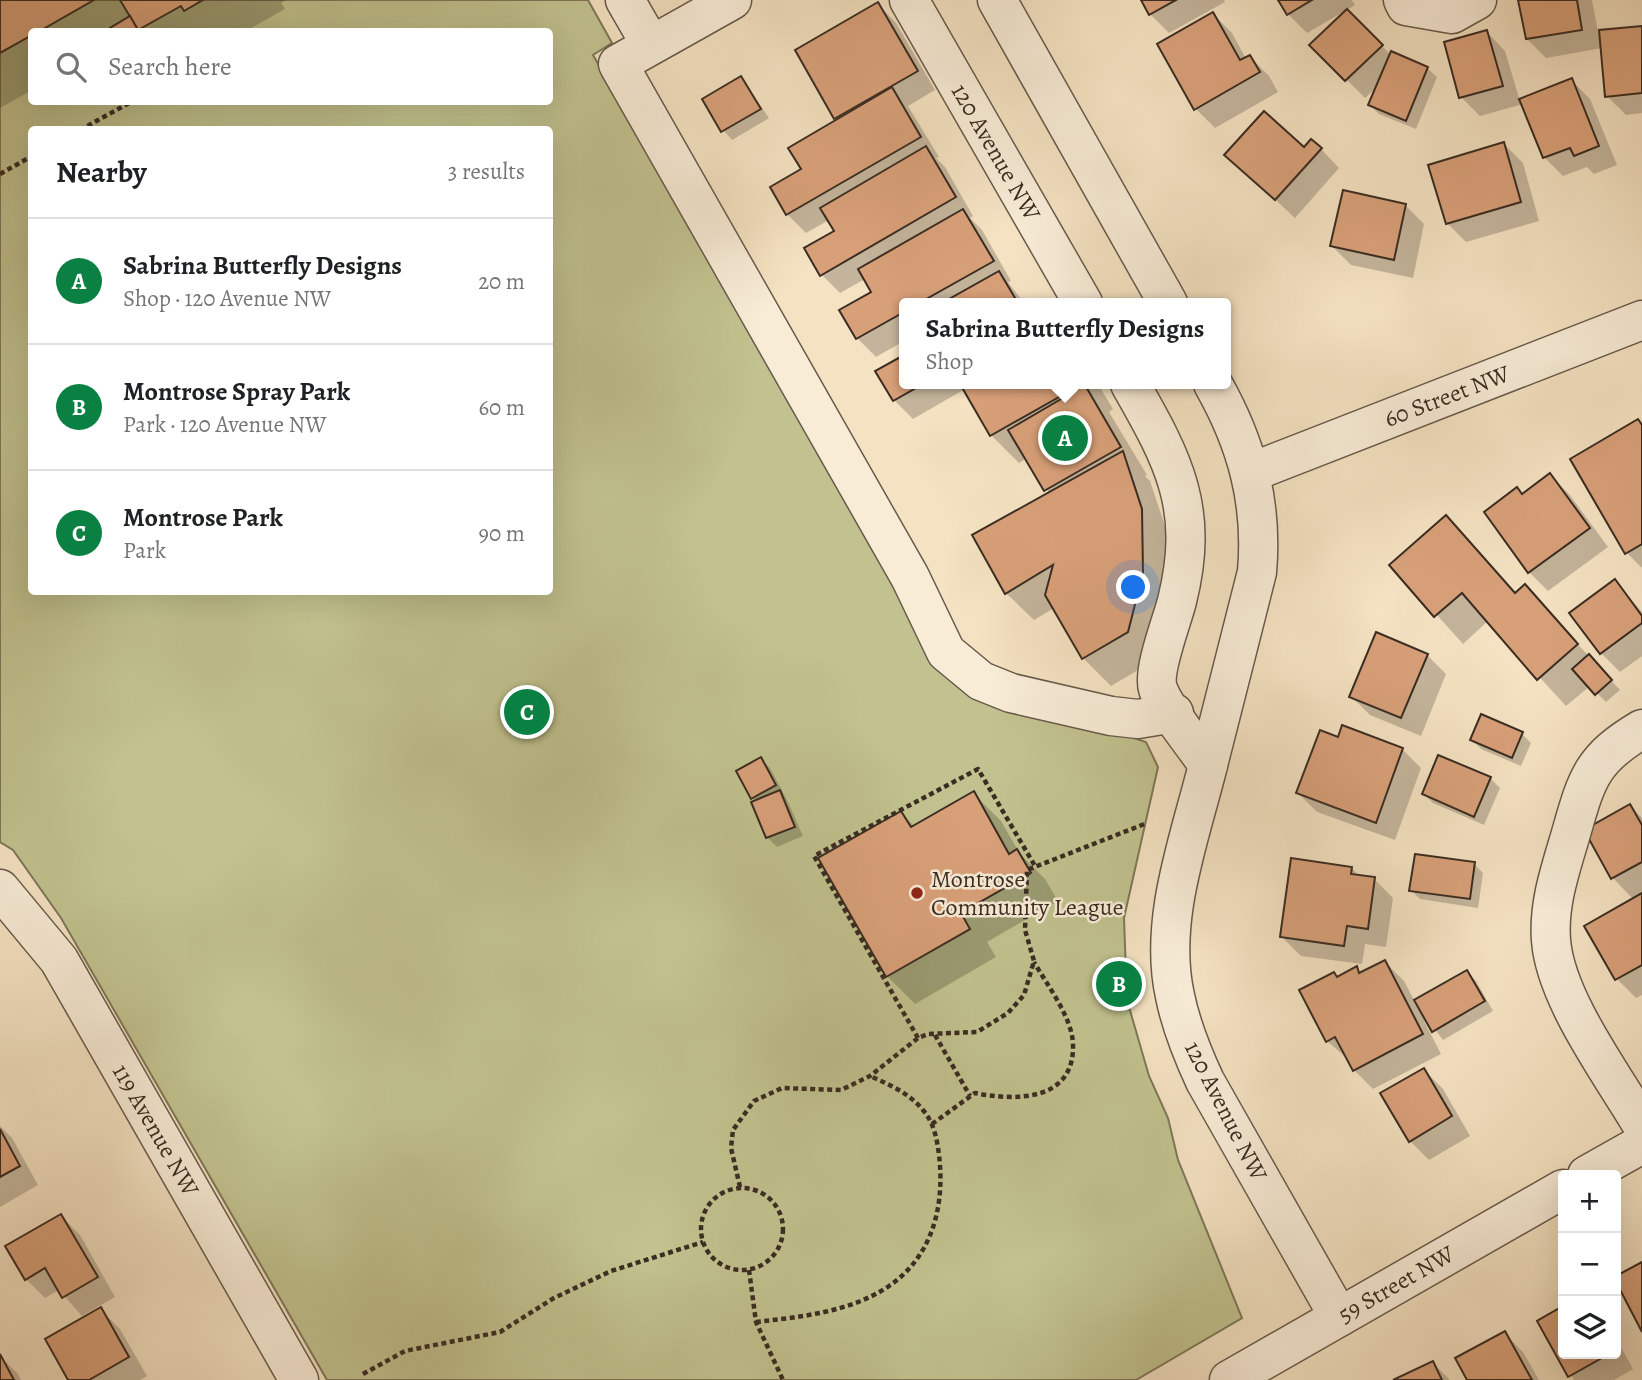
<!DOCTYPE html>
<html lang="en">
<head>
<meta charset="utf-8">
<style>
	body { margin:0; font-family:Alegreya,serif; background:#f2f2f2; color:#202124 }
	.controls { position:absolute; right:21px; bottom:21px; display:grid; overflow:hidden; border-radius:7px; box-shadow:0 7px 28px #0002 }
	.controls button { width:63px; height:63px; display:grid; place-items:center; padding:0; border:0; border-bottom:2px solid #e0e0e0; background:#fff; color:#202124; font:35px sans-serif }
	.you { position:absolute; left:1134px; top:588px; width:24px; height:24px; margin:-18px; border:5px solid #fff; border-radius:50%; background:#1a73e8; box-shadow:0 0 0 10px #1a73e833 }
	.badge { display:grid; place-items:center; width:46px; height:46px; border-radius:50%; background:#0b8043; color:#fff; font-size:23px; font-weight:700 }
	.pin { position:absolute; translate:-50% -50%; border:4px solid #fff; box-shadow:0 2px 7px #0006 }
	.popup { position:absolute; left:899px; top:298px; width:332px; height:91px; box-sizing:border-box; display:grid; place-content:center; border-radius:7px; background:#fff; filter:drop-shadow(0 2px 5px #0005); font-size:23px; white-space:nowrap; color:#757577 }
	.popup b { font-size:26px; color:#202124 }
	.popup::after { content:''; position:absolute; left:50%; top:100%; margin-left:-14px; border:14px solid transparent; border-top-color:#fff }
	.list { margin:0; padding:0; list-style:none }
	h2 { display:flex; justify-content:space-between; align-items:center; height:91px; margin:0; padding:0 28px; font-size:30px }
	h2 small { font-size:23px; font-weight:400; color:#757577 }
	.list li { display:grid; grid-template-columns:46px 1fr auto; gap:21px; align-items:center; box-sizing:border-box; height:126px; padding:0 28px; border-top:2px solid #e0e0e0 }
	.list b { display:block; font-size:26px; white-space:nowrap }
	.list p { margin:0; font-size:23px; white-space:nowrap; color:#757577 }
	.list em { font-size:23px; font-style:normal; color:#757577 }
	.icon { flex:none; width:38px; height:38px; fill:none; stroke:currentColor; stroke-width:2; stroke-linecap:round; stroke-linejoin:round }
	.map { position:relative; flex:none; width:1642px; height:1380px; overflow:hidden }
	.search { position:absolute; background:#fff; box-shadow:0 7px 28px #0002; left:28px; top:28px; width:525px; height:77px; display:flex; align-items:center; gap:18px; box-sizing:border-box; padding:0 24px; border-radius:7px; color:#757577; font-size:26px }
	.panel { position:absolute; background:#fff; box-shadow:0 7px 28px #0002; left:28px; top:126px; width:525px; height:469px; border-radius:7px }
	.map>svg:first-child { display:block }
	.green { fill:#c1c28f; stroke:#7e7758; stroke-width:2; fill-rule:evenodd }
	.shadow { fill:#0003 }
	.building { fill:#d8a079; stroke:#3a2c22; stroke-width:2 }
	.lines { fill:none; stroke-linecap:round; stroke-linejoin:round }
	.minor-casing { stroke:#685a4a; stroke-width:41 }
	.path { stroke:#3a2c22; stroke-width:4.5; stroke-dasharray:5 3.5; stroke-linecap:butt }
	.minor { stroke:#f8ecd7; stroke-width:38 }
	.poi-dot { fill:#8f2418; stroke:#f8ecd7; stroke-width:2.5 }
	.labels { text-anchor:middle; stroke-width:5; stroke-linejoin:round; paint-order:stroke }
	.street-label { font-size:24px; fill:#3a2c22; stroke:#f8ecd7 }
	.poi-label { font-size:24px; fill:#3a2c22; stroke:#f8ecd7; text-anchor:start }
</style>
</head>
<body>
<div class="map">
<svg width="1642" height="1380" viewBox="0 0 1642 1380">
	<rect width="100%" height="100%" fill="#f4e2c2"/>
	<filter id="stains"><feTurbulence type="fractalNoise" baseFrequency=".00286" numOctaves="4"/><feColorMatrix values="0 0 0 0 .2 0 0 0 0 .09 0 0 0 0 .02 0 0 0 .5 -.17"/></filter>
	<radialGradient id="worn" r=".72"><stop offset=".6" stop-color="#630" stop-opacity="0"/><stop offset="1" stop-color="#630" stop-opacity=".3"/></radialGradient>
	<path class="green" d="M0,0H588L612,43L593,55L818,447L964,681L1146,742L1158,767L1124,918L1127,1000L1149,1076L1168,1118L1178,1160L1242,1318L1136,1380H327L61,918L13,850L0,842ZM32,32H550V102H32ZM32,130H550V592H32Z"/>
	<g class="shadow">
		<polygon points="0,0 286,0 281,3 285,9 244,32 32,32 32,90 0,108"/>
		<polygon points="1143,0 1224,0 1225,2 1169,33 1150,14"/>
		<polygon points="1280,0 1352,0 1355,5 1307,33 1288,14"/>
		<polygon points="1520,0 1592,0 1598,32 1642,27 1642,113 1626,115 1607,96 1602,48 1546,58 1527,39"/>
		<polygon points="878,4 896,23 935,90 908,106 939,157 936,158 945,167 973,216 970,218 982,230 1011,281 1008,282 1024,303 904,303 904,341 876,357 857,338 873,292 865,279 840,293 822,275 836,231 829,220 806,233 787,214 803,169 839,121 836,118"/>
		<polygon points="1347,11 1391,55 1427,68 1437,77 1416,129 1379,114 1370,105 1378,86 1365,98 1312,45"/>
		<polygon points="1213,14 1232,33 1246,59 1250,57 1269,76 1278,92 1215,128 1196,109"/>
		<polygon points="1487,32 1505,51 1520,101 1571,80 1590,99 1617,165 1594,174 1587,167 1563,176 1544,157 1523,104 1480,116 1461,97"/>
		<polygon points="741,78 769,118 732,140 723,130"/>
		<polygon points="1504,144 1523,163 1539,221 1466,242 1447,223"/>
		<polygon points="1321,149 1339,168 1295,218 1227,155"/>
		<polygon points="1405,205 1424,224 1413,278 1351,265 1332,246"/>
		<polygon points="904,357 904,384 1098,384 1113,409 1109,412 1147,475 1145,476 1150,481 1169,538 1155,660 1111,686 1083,658 1054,608 1034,620 1006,593 1050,494 1027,458 1019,463 991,435 965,389 913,419 894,400"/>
		<polygon points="1642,425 1642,568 1627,553"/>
		<polygon points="1550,475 1569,494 1608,547 1548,591 1529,572 1522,495"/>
		<polygon points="1446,517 1517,594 1525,587 1620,690 1606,702 1590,686 1566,706 1488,621 1463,644 1392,565"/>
		<polygon points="1615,581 1642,612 1642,656 1620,672 1601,653 1572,613"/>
		<polygon points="1427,655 1446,674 1421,736 1370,715 1351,696"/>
		<polygon points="1522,734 1531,743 1521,766 1481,749 1472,740"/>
		<polygon points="1339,739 1402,749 1421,768 1395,840 1317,812 1298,793"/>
		<polygon points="1439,757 1490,778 1500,788 1484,825 1433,803 1424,794"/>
		<polygon points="761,759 770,768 788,802 803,836 777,847 767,837 753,803 757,802 753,798"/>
		<polygon points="973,793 1001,821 1020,854 1045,879 1058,901 987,942 996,957 915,1004 887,976 901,813 915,827"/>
		<polygon points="1630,806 1642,818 1642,995 1636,998 1617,979 1586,926 1634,900 1613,878 1586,831"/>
		<polygon points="1474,864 1483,873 1478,908 1420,899 1411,890"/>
		<polygon points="1351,868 1361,877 1374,879 1393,898 1386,947 1365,944 1362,964 1301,956 1282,937"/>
		<polygon points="1385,962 1404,981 1415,1002 1467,972 1476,981 1493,1011 1443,1040 1427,1019 1424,1021 1441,1054 1373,1089 1354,1070 1348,1059 1327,1041 1338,978 1356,968 1362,974"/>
		<polygon points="1424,1070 1443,1089 1470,1136 1429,1160 1410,1141"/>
		<polygon points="0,1126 12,1138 38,1185 0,1207"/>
		<polygon points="61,1216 80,1235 115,1297 82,1316 59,1290 45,1298 26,1279"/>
		<polygon points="1563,1308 1563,1354 1616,1354 1616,1338 1633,1369 1614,1380 1574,1380 1539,1322"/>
		<polygon points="101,1310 120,1329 147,1376 140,1380 70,1380"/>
		<polygon points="1504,1333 1523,1352 1539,1380 1469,1380"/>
		<polygon points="0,1356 18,1374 21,1380 0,1380"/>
		<polygon points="1433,1363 1450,1380 1397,1380"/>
	</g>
	<g class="building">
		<polygon points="0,0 94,0 38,32 32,32 32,35 0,53"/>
		<polygon points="120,0 203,0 184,11 181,6 138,30"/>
		<polygon points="1141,0 1176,0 1149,15"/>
		<polygon points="1278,0 1312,0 1287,15"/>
		<polygon points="1518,0 1577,0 1582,30 1526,39"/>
		<polygon points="878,2 918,71 834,119 795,50"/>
		<polygon points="1347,9 1383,45 1345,81 1309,45"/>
		<polygon points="1213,12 1240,60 1250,55 1260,72 1194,110 1157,44"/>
		<polygon points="130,16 138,30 112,32 110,28"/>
		<polygon points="1642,26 1642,93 1605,97 1599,30"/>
		<polygon points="1487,30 1503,86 1459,98 1444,42"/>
		<polygon points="1391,51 1428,67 1406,121 1368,105"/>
		<polygon points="741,76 761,109 721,132 702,99"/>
		<polygon points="1572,78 1599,146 1574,156 1570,148 1543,158 1519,99"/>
		<polygon points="892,87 921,137 786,215 770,187 801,169 788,148"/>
		<polygon points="1264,111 1304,147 1311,139 1322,148 1275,200 1224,155"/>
		<polygon points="1504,142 1521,202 1446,224 1428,165"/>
		<polygon points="926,146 956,197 820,276 804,248 834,231 820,208"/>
		<polygon points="1343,190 1406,204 1394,260 1330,246"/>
		<polygon points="963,209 994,261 919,303 904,303 904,312 856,339 839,310 871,292 858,269"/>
		<polygon points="999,271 1018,303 942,303"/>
		<polygon points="904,355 904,384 923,384 893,401 875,371"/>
		<polygon points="960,384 1082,384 990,436"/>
		<polygon points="1085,385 1121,447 1044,491 1008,430"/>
		<polygon points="1638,419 1642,425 1642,544 1625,554 1570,459"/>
		<polygon points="1123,451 1142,509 1143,573 1128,632 1082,659 1045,595 1053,565 1005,594 972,535"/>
		<polygon points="1550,473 1590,528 1528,573 1484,512 1517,487 1522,494"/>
		<polygon points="1446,515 1515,593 1525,584 1578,644 1537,680 1462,593 1434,617 1389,565"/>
		<polygon points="1615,579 1642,616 1642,623 1600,654 1569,613"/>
		<polygon points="1376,632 1428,654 1401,718 1349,697"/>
		<polygon points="1589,654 1612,680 1595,695 1572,669"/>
		<polygon points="1481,714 1523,732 1512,758 1470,740"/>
		<polygon points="1342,725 1403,748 1376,823 1296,793 1320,730 1338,737"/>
		<polygon points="1438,755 1491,777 1474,817 1422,794"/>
		<polygon points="761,757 776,785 751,799 736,771"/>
		<polygon points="780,790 795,827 766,838 751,802"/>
		<polygon points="974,791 1009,854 1017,849 1031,873 961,913 970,929 886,977 818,858 901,811 911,827"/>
		<polygon points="1630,804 1642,825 1642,862 1611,879 1584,830"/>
		<polygon points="1415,854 1475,862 1470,899 1409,891"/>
		<polygon points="1291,858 1352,867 1351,874 1375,877 1368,929 1347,926 1344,946 1280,937"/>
		<polygon points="1642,893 1642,965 1615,980 1584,926"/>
		<polygon points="1385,960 1423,1034 1353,1071 1335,1037 1326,1042 1299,990 1334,972 1337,977 1357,966 1359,973"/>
		<polygon points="1467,970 1485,1001 1432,1032 1414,1000"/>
		<polygon points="1424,1068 1452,1116 1409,1142 1380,1093"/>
		<polygon points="0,1129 20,1166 0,1177"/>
		<polygon points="61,1214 98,1277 62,1298 45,1268 25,1280 5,1246"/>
		<polygon points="1642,1262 1642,1332 1616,1282 1616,1276"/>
		<polygon points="1563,1306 1563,1354 1609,1354 1568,1377 1537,1321"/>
		<polygon points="101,1307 129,1357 89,1380 68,1380 45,1339"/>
		<polygon points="1505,1331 1532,1380 1467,1380 1455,1358"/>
		<polygon points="0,1354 14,1380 0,1380"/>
		<polygon points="1433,1361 1442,1380 1393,1380"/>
	</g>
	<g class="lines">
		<g class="minor-casing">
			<g id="minor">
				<polyline points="625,0 651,45"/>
				<polyline points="732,0 618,64 910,577 946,652 981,681 1011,693 1111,716 1138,719 1174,713"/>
				<polyline points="909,0 1083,303"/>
				<polyline points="997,0 1168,303"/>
				<polyline points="1403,0 1406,6 1452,14 1477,0"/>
				<path d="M1130,384C1174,461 1200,509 1177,601C1172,621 1152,671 1158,689C1165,710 1195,745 1208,765L1257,572C1263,503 1247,444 1213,384"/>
				<polyline points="1252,472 1642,320"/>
				<path d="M1642,729C1593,758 1587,777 1572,830C1562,865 1548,902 1551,940C1555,998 1612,1074 1642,1125"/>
				<path d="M1208,765C1190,838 1158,920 1175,996C1181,1026 1192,1053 1205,1081L1339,1317"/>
				<polyline points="0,889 59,960 299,1380"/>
				<polyline points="1587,1175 1642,1144"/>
				<polyline points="1229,1380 1563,1189"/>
			</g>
		</g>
		<g class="path">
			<polyline points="80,130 131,102"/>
			<polyline points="0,174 32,156"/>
			<polyline points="935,1035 970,1096"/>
			<polyline points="918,1038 814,856 978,769 1035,866"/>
			<path d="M932,1124L975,1093C1015,1101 1075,1102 1073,1044C1072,1017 1047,985 1034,962"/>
			<polyline points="740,1187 731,1148 733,1130 754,1101 782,1088 841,1090 870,1076 918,1038 928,1034 977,1032 1008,1013 1024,995 1034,961 1025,930 1027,870 1147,823"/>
			<circle cx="742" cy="1229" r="41"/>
			<polyline points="749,1270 756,1322 783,1380"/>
			<path d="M756,1322C800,1317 851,1312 889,1286C933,1256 945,1205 939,1155C937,1139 934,1123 923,1110C909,1093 890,1085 870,1076"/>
			<polyline points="363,1374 405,1351 500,1332 554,1298 611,1271 703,1242"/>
		</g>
		<use href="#minor" class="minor"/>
	</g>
	<circle class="poi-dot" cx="917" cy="893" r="7"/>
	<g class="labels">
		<g class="street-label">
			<text transform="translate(996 152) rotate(60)" y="8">120 Avenue NW</text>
			<text transform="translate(1447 396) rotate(-21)" y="8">60 Street NW</text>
			<text transform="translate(1226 1111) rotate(63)" y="8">120 Avenue NW</text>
			<text transform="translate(156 1130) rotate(60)" y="8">119 Avenue NW</text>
			<text transform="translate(1396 1284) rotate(-30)" y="8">59 Street NW</text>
		</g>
		<g class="poi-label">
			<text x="931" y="887">Montrose<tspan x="931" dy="28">Community League</tspan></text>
		</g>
	</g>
	<rect width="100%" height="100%" filter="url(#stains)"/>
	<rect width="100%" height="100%" fill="url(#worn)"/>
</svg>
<div class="controls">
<button>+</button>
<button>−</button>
<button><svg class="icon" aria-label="layers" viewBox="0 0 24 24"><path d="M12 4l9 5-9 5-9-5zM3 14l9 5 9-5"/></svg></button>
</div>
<div class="you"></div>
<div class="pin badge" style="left:1065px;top:438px">A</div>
<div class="popup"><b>Sabrina Butterfly Designs</b>Shop</div>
<div class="pin badge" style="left:1119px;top:984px">B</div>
<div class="pin badge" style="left:527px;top:712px">C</div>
<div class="search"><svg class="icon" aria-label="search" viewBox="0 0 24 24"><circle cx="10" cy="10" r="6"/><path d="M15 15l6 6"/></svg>Search here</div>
<section class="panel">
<h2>Nearby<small>3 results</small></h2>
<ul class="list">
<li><span class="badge">A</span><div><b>Sabrina Butterfly Designs</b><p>Shop · 120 Avenue NW</p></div><em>20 m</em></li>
<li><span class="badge">B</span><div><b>Montrose Spray Park</b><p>Park · 120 Avenue NW</p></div><em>60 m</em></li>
<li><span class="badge">C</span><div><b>Montrose Park</b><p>Park</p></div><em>90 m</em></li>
</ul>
</section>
</div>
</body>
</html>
